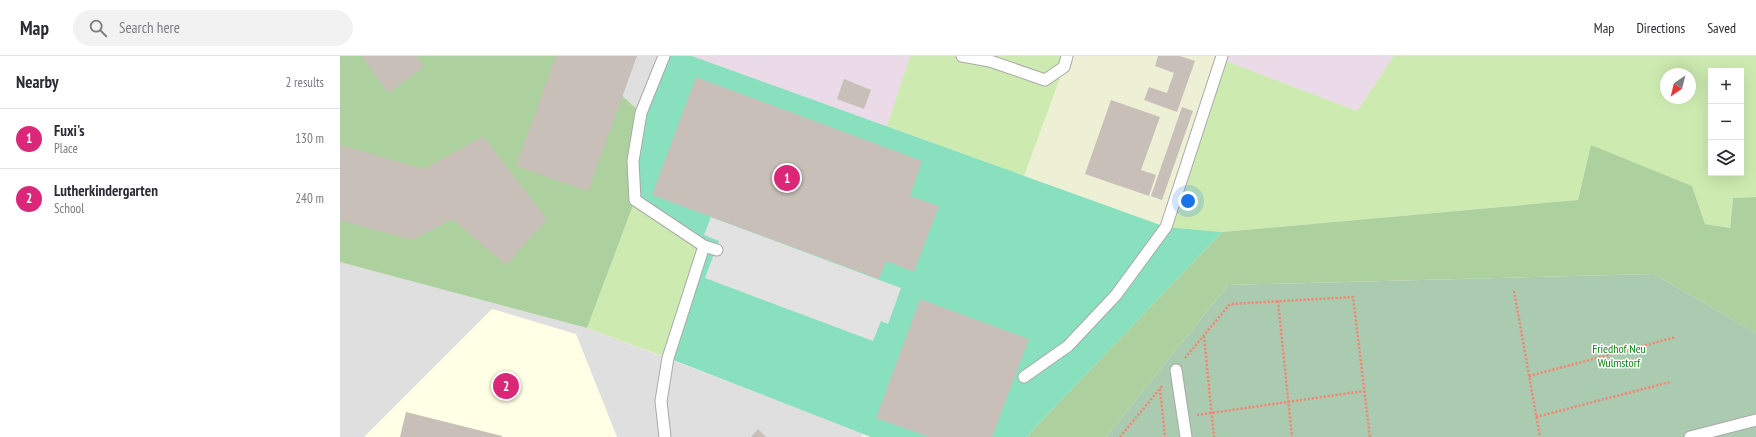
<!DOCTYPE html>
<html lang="en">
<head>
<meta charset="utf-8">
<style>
	body { margin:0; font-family:"PT Sans Narrow",sans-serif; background:#f2f2f3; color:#2b2b33 }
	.controls { position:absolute; right:12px; top:12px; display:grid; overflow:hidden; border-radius:0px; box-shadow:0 4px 16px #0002 }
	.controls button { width:36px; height:36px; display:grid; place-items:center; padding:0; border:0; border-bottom:1px solid #e1e1e2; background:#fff; color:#2b2b33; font:20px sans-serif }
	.compass { position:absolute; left:1320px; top:12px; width:36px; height:36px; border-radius:50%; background:#fff; box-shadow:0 4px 16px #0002; rotate:215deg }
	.you { position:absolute; left:848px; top:145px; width:14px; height:14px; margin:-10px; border:3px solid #fff; border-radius:50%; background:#1a73e8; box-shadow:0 0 0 6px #1a73e833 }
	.badge { display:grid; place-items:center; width:26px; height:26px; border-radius:50%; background:#db2777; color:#fff; font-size:13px; font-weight:700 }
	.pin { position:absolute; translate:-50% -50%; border:2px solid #fff; box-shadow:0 1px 4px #0006 }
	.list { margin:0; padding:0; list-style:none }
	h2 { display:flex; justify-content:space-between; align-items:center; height:52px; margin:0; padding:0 16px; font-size:17px }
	h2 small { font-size:13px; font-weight:400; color:#7c7c81 }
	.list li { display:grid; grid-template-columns:26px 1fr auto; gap:12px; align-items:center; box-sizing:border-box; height:60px; padding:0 16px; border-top:1px solid #e1e1e2 }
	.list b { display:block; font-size:15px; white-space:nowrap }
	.list p { margin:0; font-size:13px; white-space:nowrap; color:#7c7c81 }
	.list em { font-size:13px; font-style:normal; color:#7c7c81 }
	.icon { flex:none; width:22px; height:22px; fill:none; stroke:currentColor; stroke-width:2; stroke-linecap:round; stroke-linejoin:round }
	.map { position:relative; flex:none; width:1416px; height:381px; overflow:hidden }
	header { display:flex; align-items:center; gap:24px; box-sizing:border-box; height:56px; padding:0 20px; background:#fff; border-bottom:1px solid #e1e1e2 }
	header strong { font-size:19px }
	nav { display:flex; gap:22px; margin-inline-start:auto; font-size:14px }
	.search { width:280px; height:36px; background:#f2f2f3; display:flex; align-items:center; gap:10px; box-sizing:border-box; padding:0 14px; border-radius:22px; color:#7c7c81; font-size:15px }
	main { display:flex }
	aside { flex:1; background:#fff }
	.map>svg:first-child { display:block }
	.residential { fill:#e0dfdf }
	.industrial { fill:#ebdbe8 }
	.education { fill:#ffffe5 }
	.farmland { fill:#eef0d5 }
	.grass { fill:#cdebb0; fill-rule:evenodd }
	.forest { fill:#add19e }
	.cemetery { fill:#aacbaf }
	.pitch { fill:#88e0be }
	.parking { fill:#e2e2e2 }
	.building { fill:#c7bfb8 }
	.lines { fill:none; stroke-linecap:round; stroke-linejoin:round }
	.lane-casing { stroke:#a9a9a9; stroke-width:13 }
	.path { stroke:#fa8072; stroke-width:2.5; stroke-dasharray:2 2; stroke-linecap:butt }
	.lane { stroke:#fff; stroke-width:11 }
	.labels { text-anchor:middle; stroke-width:3; stroke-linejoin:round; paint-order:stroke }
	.park-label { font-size:12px; fill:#0c8416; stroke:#fff }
</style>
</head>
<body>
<header>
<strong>Map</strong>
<div class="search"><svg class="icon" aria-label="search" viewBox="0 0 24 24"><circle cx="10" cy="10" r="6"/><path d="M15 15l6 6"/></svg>Search here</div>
<nav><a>Map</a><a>Directions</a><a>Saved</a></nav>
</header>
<main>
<aside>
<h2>Nearby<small>2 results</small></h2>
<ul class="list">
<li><span class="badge">1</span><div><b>Fuxi's</b><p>Place</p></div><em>130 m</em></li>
<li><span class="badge">2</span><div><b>Lutherkindergarten</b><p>School</p></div><em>240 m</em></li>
</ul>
</aside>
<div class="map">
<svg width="1416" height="381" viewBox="0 0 1416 381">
	<rect width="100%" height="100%" fill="#f2efe9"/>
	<g class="residential">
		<polygon points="239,0 324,0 301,57"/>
		<polygon points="0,206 247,272 523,377 521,381 0,381"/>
	</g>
	<g class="industrial">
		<polygon points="352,0 570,0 547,70"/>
		<polygon points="872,0 1054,0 1017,55"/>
	</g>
	<polygon class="education" points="152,253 236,278 277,381 24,381"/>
	<polygon class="farmland" points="727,0 872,0 881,3 826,171 684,120"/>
	<g class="grass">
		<polygon points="570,0 728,0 684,120 547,70"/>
		<path d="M1054,0H1416V141L1393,142L1390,172L1365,168L1352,130L1251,90L1238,144L882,176L826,171L881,3L1017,55ZM1371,15H1401V117H1371ZM1326,18H1350V42H1326Z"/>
		<polygon points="295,144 364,190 328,302 247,272"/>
	</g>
	<g class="forest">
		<polygon points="0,0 239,0 301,57 295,144 247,272 0,206"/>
		<polygon points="1251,89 1352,130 1365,168 1390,172 1393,142 1416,141 1416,277 1314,218 888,229 766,381 686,381 882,176 1238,144"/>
	</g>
	<polygon class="cemetery" points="1314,218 1416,277 1416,381 766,381 888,229"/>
	<polygon class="pitch" points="324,0 352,0 826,171 882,176 686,381 531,381 328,302 364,190 295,144 301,57"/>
	<polygon class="parking" points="371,161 561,232 548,268 541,265 533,285 365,222 379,185 364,179"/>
	<g class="building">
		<polygon points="22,0 77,0 84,11 48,37"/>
		<polygon points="216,0 297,0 248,135 176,110"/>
		<polygon points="818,0 840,0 855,5 837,56 804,44 809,31 827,37 834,17 815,10"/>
		<polygon points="356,21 582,105 570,140 599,150 574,216 546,205 539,223 312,139"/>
		<polygon points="504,23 531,34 524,53 497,43"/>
		<polygon points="771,44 820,61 801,114 816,119 809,140 745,118"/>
		<polygon points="842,51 853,55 822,144 811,140"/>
		<polygon points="143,80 207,163 166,209 112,163 72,184 0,164 0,89 84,113"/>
		<polygon points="580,243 689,283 652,381 589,381 536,362"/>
		<polygon points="66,356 162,380 162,381 60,381"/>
		<polygon points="418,373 426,381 411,381"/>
	</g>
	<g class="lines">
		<g class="lane-casing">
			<g id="lane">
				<polyline points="324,0 301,57 293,105 295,144 364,190 377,194"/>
				<polyline points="622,0 650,5 705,24 724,11 727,0"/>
				<polyline points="836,314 846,381"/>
				<polyline points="684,321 728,290 776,239 826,171 882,0"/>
				<polyline points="325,381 321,345 328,302 364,190"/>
				<polyline points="1350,381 1416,364"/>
			</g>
		</g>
		<g class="path">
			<polyline points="1174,235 1200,381"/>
			<polyline points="938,245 952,381"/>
			<polyline points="864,280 874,381"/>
			<polyline points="845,302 890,248 1013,241 1030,381"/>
			<polyline points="1189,320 1336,281"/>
			<polyline points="820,333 825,381"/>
			<polyline points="857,359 1024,335"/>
			<polyline points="1196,361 1330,326"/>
			<polyline points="780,381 823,329"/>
		</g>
		<use href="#lane" class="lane"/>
	</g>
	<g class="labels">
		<g class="park-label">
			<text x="1279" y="297">Friedhof Neu<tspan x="1279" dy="14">Wulmstorf</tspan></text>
		</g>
	</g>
</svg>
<div class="controls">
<button>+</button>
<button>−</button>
<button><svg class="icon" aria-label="layers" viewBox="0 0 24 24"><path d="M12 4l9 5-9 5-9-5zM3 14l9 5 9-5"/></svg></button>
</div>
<svg class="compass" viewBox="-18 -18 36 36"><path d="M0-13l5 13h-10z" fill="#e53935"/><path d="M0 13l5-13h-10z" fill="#7c7c81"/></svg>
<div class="you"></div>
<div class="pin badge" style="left:447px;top:122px">1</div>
<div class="pin badge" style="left:166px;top:330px">2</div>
</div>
</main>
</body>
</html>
